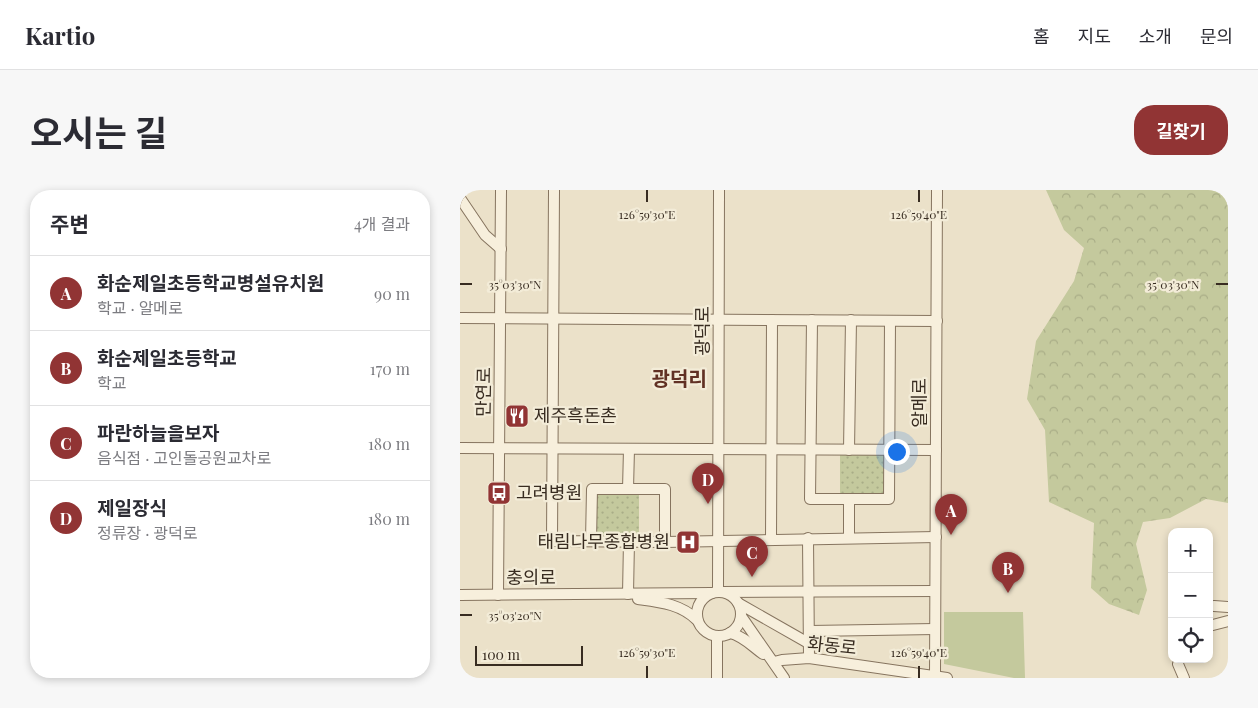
<!DOCTYPE html>
<html lang="ko">
<head>
<meta charset="utf-8">
<style>
	body { margin:0; font-family:"Playfair Display","Noto Sans KR",serif; background:#f7f7f7; color:#2b2b33 }
	.controls { position:absolute; right:15px; bottom:15px; display:grid; overflow:hidden; border-radius:10px; box-shadow:0 2px 8px #0003 }
	.controls button { width:45px; height:45px; display:grid; place-items:center; padding:0; border:0; border-bottom:1px solid #e1e1e2; background:#fff; color:#2b2b33; font:25px sans-serif }
	.scale { position:absolute; left:15px; bottom:12px; width:108px; box-sizing:border-box; padding-left:5px; border:2px solid #382c21; border-top:0; font-size:14px; line-height:18px; white-space:nowrap; color:#382c21; -webkit-text-stroke:4px #f3ecd8; paint-order:stroke }
	.you { position:absolute; left:436px; top:261px; width:18px; height:18px; margin:-12px; border:4px solid #fff; border-radius:50%; background:#1a73e8; box-shadow:0 0 0 8px #1a73e833 }
	.badge { display:grid; place-items:center; width:32px; height:32px; border-radius:50%; background:#913434; color:#fff; font-size:16px; font-weight:700 }
	.pin { position:absolute; translate:-50% -41px; filter:drop-shadow(0 1px 2px #0008) }
	.pin::after { content:''; position:absolute; top:26px; width:18px; height:15px; background:inherit; clip-path:polygon(0 0,100% 0,50% 100%) }
	.list { margin:0; padding:0; list-style:none }
	h2 { display:flex; justify-content:space-between; align-items:center; height:65px; margin:0; padding:0 20px; font-size:21px }
	h2 small { font-size:16px; font-weight:400; color:#7c7c81 }
	.list li { display:grid; grid-template-columns:32px 1fr auto; gap:15px; align-items:center; box-sizing:border-box; height:75px; padding:0 20px; border-top:1px solid #e1e1e2 }
	.list b { display:block; font-size:19px; white-space:nowrap }
	.list p { margin:0; font-size:16px; white-space:nowrap; color:#7c7c81 }
	.list em { font-size:16px; font-style:normal; color:#7c7c81 }
	.icon { flex:none; width:28px; height:28px; fill:none; stroke:currentColor; stroke-width:2; stroke-linecap:round; stroke-linejoin:round }
	.map { position:relative; flex:none; width:768px; height:488px; overflow:hidden; border-radius:20px }
	header { display:flex; align-items:center; gap:30px; box-sizing:border-box; height:70px; padding:0 25px; background:#fff; border-bottom:1px solid #e1e1e2 }
	header strong { font-size:24px }
	nav { display:flex; gap:28px; margin-inline-start:auto; font-size:18px }
	.intro { display:flex; align-items:center; justify-content:space-between; box-sizing:border-box; height:120px; padding:0 30px }
	h1 { margin:0; font-size:35px }
	.button { padding:12px 22px; border-radius:20px; background:#913434; color:#fff; font-size:18px; font-weight:700 }
	main { display:flex; gap:30px; padding:0 30px }
	aside { flex:1; background:#fff; border-radius:20px; box-shadow:0 2px 8px #0003 }
	.map>svg:first-child { display:block }
	.grass { fill:#c4c99d }
	.forest { fill:url(#forest-crowns) }
	.park { fill:url(#park-dots) }
	.lines { fill:none; stroke-linecap:round; stroke-linejoin:round }
	.minor-casing { stroke:#86745f; stroke-width:12 }
	.minor { stroke:#f7efdc; stroke-width:10 }
	.ticks { fill:none; stroke:#382c21; stroke-width:2 }
	.labels { text-anchor:middle; stroke-width:4.5; stroke-linejoin:round; paint-order:stroke }
	.street-label { font-size:18px; fill:#382c21; stroke:#f3ecd8 }
	.poi-label { font-size:18px; fill:#382c21; stroke:#f3ecd8; text-anchor:start }
	.quarter-label { font-size:20px; font-weight:bold; fill:#613124; stroke:#f3ecd8 }
	.ticks-label { font-size:12px; text-anchor:middle; fill:#382c21; stroke:#f3ecd8; stroke-width:4.5; stroke-linejoin:round; paint-order:stroke }
</style>
</head>
<body>
<header>
<strong>Kartio</strong>
<nav><a>홈</a><a>지도</a><a>소개</a><a>문의</a></nav>
</header>
<div class="intro"><h1>오시는 길</h1><a class="button">길찾기</a></div>
<main>
<aside>
<h2>주변<small>4개 결과</small></h2>
<ul class="list">
<li><span class="badge">A</span><div><b>화순제일초등학교병설유치원</b><p>학교 · 알메로</p></div><em>90 m</em></li>
<li><span class="badge">B</span><div><b>화순제일초등학교</b><p>학교</p></div><em>170 m</em></li>
<li><span class="badge">C</span><div><b>파란하늘을보자</b><p>음식점 · 고인돌공원교차로</p></div><em>180 m</em></li>
<li><span class="badge">D</span><div><b>제일장식</b><p>정류장 · 광덕로</p></div><em>180 m</em></li>
</ul>
</aside>
<div class="map">
<svg width="768" height="488" viewBox="0 0 768 488">
	<defs>
		<pattern id="forest-crowns" width="20" height="18" patternUnits="userSpaceOnUse" patternTransform="scale(1.25)"><rect width="20" height="18" fill="#c4c99d"/><path d="M2 6a3 3 0 1 1 6 0M12 15a3 3 0 1 1 6 0" fill="none" stroke="#a9ad87"/></pattern>
		<pattern id="park-dots" width="8" height="8" patternUnits="userSpaceOnUse" patternTransform="scale(1.25)"><rect width="8" height="8" fill="#c4c99d"/><path d="M2 2h.1M6 6h.1" fill="none" stroke="#a9ad87" stroke-width="1.8" stroke-linecap="round"/></pattern>
	</defs>
	<rect width="100%" height="100%" fill="#ebe1c9"/>
	<polygon class="grass" points="484,422 563,422 565,488 554,488 484,474"/>
	<polygon class="forest" points="586,0 768,0 768,313 746,309 710,328 683,332 676,354 687,400 679,425 649,414 631,398 634,333 589,312 585,240 567,209 576,151 614,91 624,58 604,40"/>
	<g class="park">
		<rect x="380" y="263" width="46" height="44"/>
		<rect x="133" y="302" width="46" height="46"/>
	</g>
	<g class="lines">
		<g class="minor-casing">
			<g id="minor">
				<polyline points="94,0 92,351 205,352 476,347"/>
				<polyline points="0,8 25,45 41,59"/>
				<polyline points="0,128 477,131"/>
				<polyline points="352,130 350,309 429,309 430,131"/>
				<polyline points="0,258 476,260"/>
				<polyline points="389,260 391,130"/>
				<polyline points="168,299 205,299 205,352"/>
				<polyline points="389,347 389,309"/>
				<polyline points="348,348 349,468"/>
				<polyline points="311,349 312,130"/>
				<polyline points="131,351 132,299 168,299 169,259"/>
				<polyline points="258,402 259,0"/>
				<polyline points="262,402 475,401"/>
				<circle cx="259" cy="424" r="22"/>
				<polyline points="168,404 169,351"/>
				<polyline points="0,405 252,403"/>
				<polyline points="38,405 41,0"/>
				<path d="M178,409C200,412 221,414 237,430"/>
				<polyline points="278,413 350,454"/>
				<polyline points="754,416 768,417"/>
				<polyline points="281,426 324,488"/>
				<polyline points="749,436 768,431"/>
				<polyline points="350,441 475,439"/>
				<path d="M270,443C283,446 292,456 303,464"/>
				<polyline points="314,472 322,470 349,468 487,488"/>
				<polyline points="718,474 724,488"/>
				<polyline points="475,486 477,0"/>
				<polyline points="257,488 257,446"/>
			</g>
		</g>
		<use href="#minor" class="minor"/>
	</g>
	<path class="ticks" d="M187,0V12M459,0V12M0,94H12M756,94H768M0,425H12M187,476V488M459,476V488"/>
	<defs>
		<g id="restaurant-square" transform="scale(1.25)"><rect x="-9" y="-9" width="18" height="18" rx="4" fill="#913434" stroke="#f3ecd8"/><path d="M-5-6h1v4h1v-4h1v4h1v-4h1v5L-1.5 .5V6h-2V.5L-5-1ZM5-6V6H3V1.5H1.5Q1.5-4 5-6Z" fill="#fff"/></g>
		<g id="bus-square" transform="scale(1.25)"><rect x="-9" y="-9" width="18" height="18" rx="4" fill="#913434" stroke="#f3ecd8"/><path d="M-5-6H5V4H4V6H2V4H-2V6H-4V4H-5ZM-3.5-4V0h7V-4ZM-3.5 1.2v1.5H-2V1.2ZM2 1.2v1.5H3.5V1.2Z" fill="#fff"/></g>
		<g id="hospital-square" transform="scale(1.25)"><rect x="-9" y="-9" width="18" height="18" rx="4" fill="#913434" stroke="#f3ecd8"/><path d="M-5-5h3v3.5h4V-5h3V5h-3V1.5h-4V5h-3Z" fill="#fff"/></g>
	</defs>
	<g fill-rule="evenodd">
		<use href="#restaurant-square" x="57" y="226"/>
		<use href="#bus-square" x="39" y="303"/>
		<use href="#hospital-square" x="228" y="352"/>
	</g>
	<g class="labels">
		<g class="street-label">
			<text transform="translate(243 141) rotate(-90)" y="6">광덕로</text>
			<text transform="translate(24 202) rotate(-89)" y="6">만연로</text>
			<text transform="translate(460 213) rotate(-90)" y="6">알메로</text>
			<text x="71" y="394">충의로</text>
			<text transform="translate(372 456) rotate(6)" y="6">화동로</text>
		</g>
		<g class="poi-label">
			<text x="74" y="232">제주흑돈촌</text>
			<text x="56" y="309">고려병원</text>
			<text x="210" y="358" text-anchor="end">태림나무종합병원</text>
		</g>
		<g class="quarter-label">
			<text x="219" y="196">광덕리</text>
		</g>
	</g>
	<g class="ticks-label">
		<text x="187" y="29">126°59'30"E</text>
		<text x="459" y="29">126°59'40"E</text>
		<text x="55" y="99">35°03'30"N</text>
		<text x="713" y="99">35°03'30"N</text>
		<text x="55" y="430">35°03'20"N</text>
		<text x="187" y="467">126°59'30"E</text>
		<text x="459" y="467">126°59'40"E</text>
	</g>
</svg>
<div class="controls">
<button>+</button>
<button>−</button>
<button><svg class="icon" aria-label="locate" viewBox="0 0 24 24"><circle cx="12" cy="12" r="6"/><path d="M12 2v4M12 18v4M2 12h4M18 12h4"/></svg></button>
</div>
<div class="scale">100 m</div>
<div class="you"></div>
<div class="pin badge" style="left:491px;top:345px">A</div>
<div class="pin badge" style="left:548px;top:403px">B</div>
<div class="pin badge" style="left:292px;top:387px">C</div>
<div class="pin badge" style="left:248px;top:314px">D</div>
</div>
</main>
</body>
</html>
